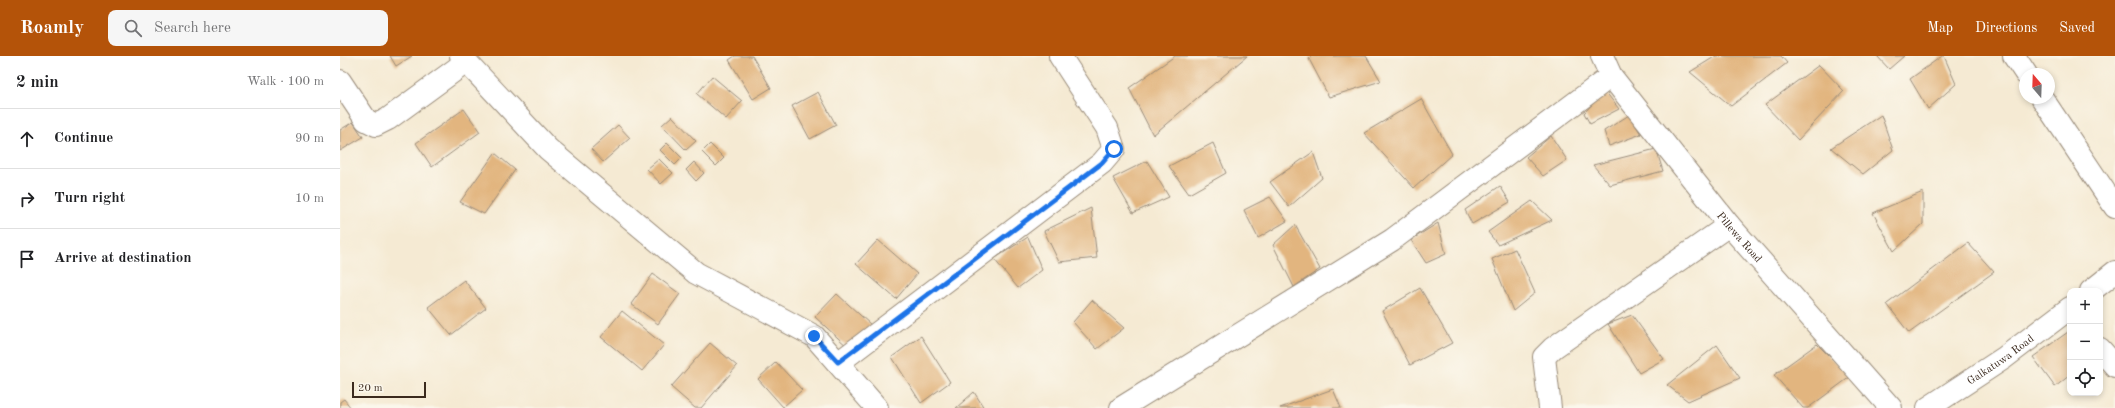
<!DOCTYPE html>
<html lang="en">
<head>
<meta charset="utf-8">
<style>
	body { margin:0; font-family:"Old Standard TT",serif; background:#f6f6f6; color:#202124 }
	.controls { position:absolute; right:12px; bottom:12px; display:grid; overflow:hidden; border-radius:8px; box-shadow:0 2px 6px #0003 }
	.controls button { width:36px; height:36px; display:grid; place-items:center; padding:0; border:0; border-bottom:1px solid #e0e0e0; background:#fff; color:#202124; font:20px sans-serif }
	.compass { position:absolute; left:1679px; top:12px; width:36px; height:36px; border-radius:50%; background:#fff; box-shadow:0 2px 6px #0003; rotate:341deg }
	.scale { position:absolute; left:12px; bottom:10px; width:74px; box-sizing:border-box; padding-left:4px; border:2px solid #3b2a1e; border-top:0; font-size:11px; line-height:14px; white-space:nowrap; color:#3b2a1e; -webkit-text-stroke:3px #fbf7ec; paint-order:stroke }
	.stop { position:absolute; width:12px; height:12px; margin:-9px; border:3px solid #1a73e8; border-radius:50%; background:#fff }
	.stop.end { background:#1a73e8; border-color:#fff; box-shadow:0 1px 4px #0008 }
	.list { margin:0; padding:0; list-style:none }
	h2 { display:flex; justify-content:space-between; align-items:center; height:52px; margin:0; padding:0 16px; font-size:17px }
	h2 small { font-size:13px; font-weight:400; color:#757577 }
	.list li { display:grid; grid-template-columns:26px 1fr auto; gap:12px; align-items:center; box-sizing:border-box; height:60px; padding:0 16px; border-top:1px solid #e0e0e0 }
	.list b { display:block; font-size:15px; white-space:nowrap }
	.list em { font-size:13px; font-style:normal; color:#757577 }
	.icon { flex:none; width:22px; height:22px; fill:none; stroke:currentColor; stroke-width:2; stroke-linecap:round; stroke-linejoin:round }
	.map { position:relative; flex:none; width:1775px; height:352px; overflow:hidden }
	header { display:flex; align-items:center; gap:24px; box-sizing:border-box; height:56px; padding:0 20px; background:#b45309; color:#fff }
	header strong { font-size:19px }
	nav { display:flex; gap:22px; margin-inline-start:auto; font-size:14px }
	.search { width:280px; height:36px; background:#f6f6f6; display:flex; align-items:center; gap:10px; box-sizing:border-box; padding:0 14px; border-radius:8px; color:#757577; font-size:15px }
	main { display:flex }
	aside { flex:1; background:#fff }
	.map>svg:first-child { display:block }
	.building { fill:#e2b57f }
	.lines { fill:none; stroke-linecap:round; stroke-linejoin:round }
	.minor-casing { stroke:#988a78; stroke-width:24 }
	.minor { stroke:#fff; stroke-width:22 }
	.route { stroke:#1a73e8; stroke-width:5 }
	.labels { text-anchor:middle; stroke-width:4; stroke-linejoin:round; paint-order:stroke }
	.street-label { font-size:11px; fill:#3b2a1e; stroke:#fbf7ec }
</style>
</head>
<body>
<header>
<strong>Roamly</strong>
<div class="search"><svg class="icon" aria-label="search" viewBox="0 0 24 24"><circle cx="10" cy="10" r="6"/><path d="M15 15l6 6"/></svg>Search here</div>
<nav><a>Map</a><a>Directions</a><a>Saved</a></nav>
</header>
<main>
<aside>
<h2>2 min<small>Walk · 100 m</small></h2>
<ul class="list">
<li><svg class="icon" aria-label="ahead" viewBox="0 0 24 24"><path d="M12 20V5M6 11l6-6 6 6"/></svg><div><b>Continue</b></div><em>90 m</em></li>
<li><svg class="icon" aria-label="right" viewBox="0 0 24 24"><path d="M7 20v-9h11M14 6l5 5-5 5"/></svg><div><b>Turn right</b></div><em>10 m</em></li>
<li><svg class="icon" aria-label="arrive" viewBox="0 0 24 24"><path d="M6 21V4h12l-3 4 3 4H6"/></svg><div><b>Arrive at destination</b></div></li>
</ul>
</aside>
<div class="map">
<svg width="1775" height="352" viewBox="0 0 1775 352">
	<rect width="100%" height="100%" fill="#fbf7ec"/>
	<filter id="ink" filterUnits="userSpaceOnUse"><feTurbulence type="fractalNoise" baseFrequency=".025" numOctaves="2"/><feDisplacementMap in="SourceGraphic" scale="8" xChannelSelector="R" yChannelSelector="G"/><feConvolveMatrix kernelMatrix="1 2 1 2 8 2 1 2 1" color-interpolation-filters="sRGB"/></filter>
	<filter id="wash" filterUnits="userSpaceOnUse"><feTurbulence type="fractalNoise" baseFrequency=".012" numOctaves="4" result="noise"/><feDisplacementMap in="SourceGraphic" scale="16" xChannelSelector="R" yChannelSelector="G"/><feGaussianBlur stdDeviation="0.9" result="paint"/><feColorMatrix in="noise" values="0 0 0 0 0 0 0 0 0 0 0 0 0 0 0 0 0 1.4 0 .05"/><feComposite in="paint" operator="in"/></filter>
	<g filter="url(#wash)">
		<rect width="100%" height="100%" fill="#f5ead3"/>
		<g id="blocks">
			<g class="building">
				<polygon points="50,0 72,0 56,10"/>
				<polygon points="395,0 412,0 431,32 413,43 389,4"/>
				<polygon points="835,0 907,0 813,79 789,32"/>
				<polygon points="971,0 1026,0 1041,25 989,41 969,3"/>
				<polygon points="1376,0 1441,0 1447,7 1391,50 1350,16"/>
				<polygon points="1537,0 1564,0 1549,13"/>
				<polygon points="1602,0 1604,0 1616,28 1588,53 1570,23"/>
				<polygon points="1479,9 1504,35 1458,84 1425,49"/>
				<polygon points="372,20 402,45 386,63 357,38"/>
				<polygon points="1265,35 1279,53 1250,68 1244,57"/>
				<polygon points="478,36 496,69 470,83 452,50"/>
				<polygon points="1081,43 1112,98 1074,132 1024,77"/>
				<polygon points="124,53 140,76 92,111 76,87"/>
				<polygon points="1289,59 1301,78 1269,90 1264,75"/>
				<polygon points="1541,59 1553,94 1523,118 1491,92"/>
				<polygon points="332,60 356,85 346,94 322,69"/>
				<polygon points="13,66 23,81 0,95 0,74"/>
				<polygon points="278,69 290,82 263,106 251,93"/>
				<polygon points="1211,80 1227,104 1203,120 1186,101"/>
				<polygon points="327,87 342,102 335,109 320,94"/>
				<polygon points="873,87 886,117 849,138 829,110"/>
				<polygon points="370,88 384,102 376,110 362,96"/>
				<polygon points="1316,93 1323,115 1270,129 1253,109"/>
				<polygon points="973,96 982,122 949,151 930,126"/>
				<polygon points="155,97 175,114 144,158 120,146"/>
				<polygon points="319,103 333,117 321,128 307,113"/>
				<polygon points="807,105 829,141 793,157 773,122"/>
				<polygon points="354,106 364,117 356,125 346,114"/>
				<polygon points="1160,130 1170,146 1132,168 1125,154"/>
				<polygon points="1583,136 1583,168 1554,195 1533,157"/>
				<polygon points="930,141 947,165 918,182 904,154"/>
				<polygon points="1192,145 1212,164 1158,189 1148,176"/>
				<polygon points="751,152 757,202 719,206 704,175"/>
				<polygon points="1098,167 1106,198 1086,207 1071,184"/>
				<polygon points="955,169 980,213 954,231 933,189"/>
				<polygon points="688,181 702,214 678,232 654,203"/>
				<polygon points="538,184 577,218 556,243 516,208"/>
				<polygon points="1628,187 1654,216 1569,277 1547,248"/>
				<polygon points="1175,193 1195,237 1173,255 1152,203"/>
				<polygon points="313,218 340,238 318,268 291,248"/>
				<polygon points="124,224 146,252 111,279 88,251"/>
				<polygon points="1080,232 1112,287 1070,309 1042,255"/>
				<polygon points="497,238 531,269 509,292 475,261"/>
				<polygon points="752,244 784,272 757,293 733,266"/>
				<polygon points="282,255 324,289 302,315 261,281"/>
				<polygon points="1292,259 1324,303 1299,317 1268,268"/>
				<polygon points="1728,276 1730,278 1730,319 1715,331 1693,301"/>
				<polygon points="581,280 610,326 581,347 552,301"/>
				<polygon points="370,287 397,310 361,352 355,352 331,331"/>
				<polygon points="1477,288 1510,321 1468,352 1463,352 1434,319"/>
				<polygon points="1377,289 1400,322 1348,345 1327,329"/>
				<polygon points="436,306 462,334 443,351 418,323"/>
				<polygon points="993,333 1001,352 940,352"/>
				<polygon points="634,336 644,352 616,352"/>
				<polygon points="4,343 11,352 0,352 0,346"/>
			</g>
		</g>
	</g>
	<g filter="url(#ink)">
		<use href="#blocks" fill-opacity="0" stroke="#988a78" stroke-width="1"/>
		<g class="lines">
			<g class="minor-casing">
				<g id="minor">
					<polyline points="121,0 208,93 356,217 474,280 537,352"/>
					<path id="s1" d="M1262,0L1271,20L1389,169L1551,352"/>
					<polyline points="1674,0 1686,18"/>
					<polyline points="0,25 26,64 36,69 48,63 126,6"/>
					<polyline points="1702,42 1775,151"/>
					<polyline points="1751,235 1775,216"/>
					<polyline points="1760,293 1775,310"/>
					<polyline points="498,307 762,107 774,93 767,72 720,0"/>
					<polyline points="781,352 1052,184 1271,20"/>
					<polyline points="1210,352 1204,301 1213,292 1389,169"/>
					<path id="s2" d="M1588,352L1664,302L1730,252"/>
				</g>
			</g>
			<use href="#minor" class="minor"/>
		</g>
	</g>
	<g class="lines" filter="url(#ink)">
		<polyline class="route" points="474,280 498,306 762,107 774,93"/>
	</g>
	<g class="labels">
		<g class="street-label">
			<text dy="4" stroke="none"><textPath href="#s1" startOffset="228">Pillewa Road</textPath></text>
			<text dy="4" stroke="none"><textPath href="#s2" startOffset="87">Galkatuwa Road</textPath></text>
		</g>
	</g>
</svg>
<div class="controls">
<button>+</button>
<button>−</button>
<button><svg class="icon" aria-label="locate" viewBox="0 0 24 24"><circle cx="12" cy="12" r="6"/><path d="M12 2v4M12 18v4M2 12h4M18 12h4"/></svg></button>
</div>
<svg class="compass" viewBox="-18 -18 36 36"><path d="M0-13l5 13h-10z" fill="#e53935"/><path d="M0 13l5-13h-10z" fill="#757577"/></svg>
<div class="scale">20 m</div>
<div class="stop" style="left:774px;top:93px"></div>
<div class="stop end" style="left:474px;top:280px"></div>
</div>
</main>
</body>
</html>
